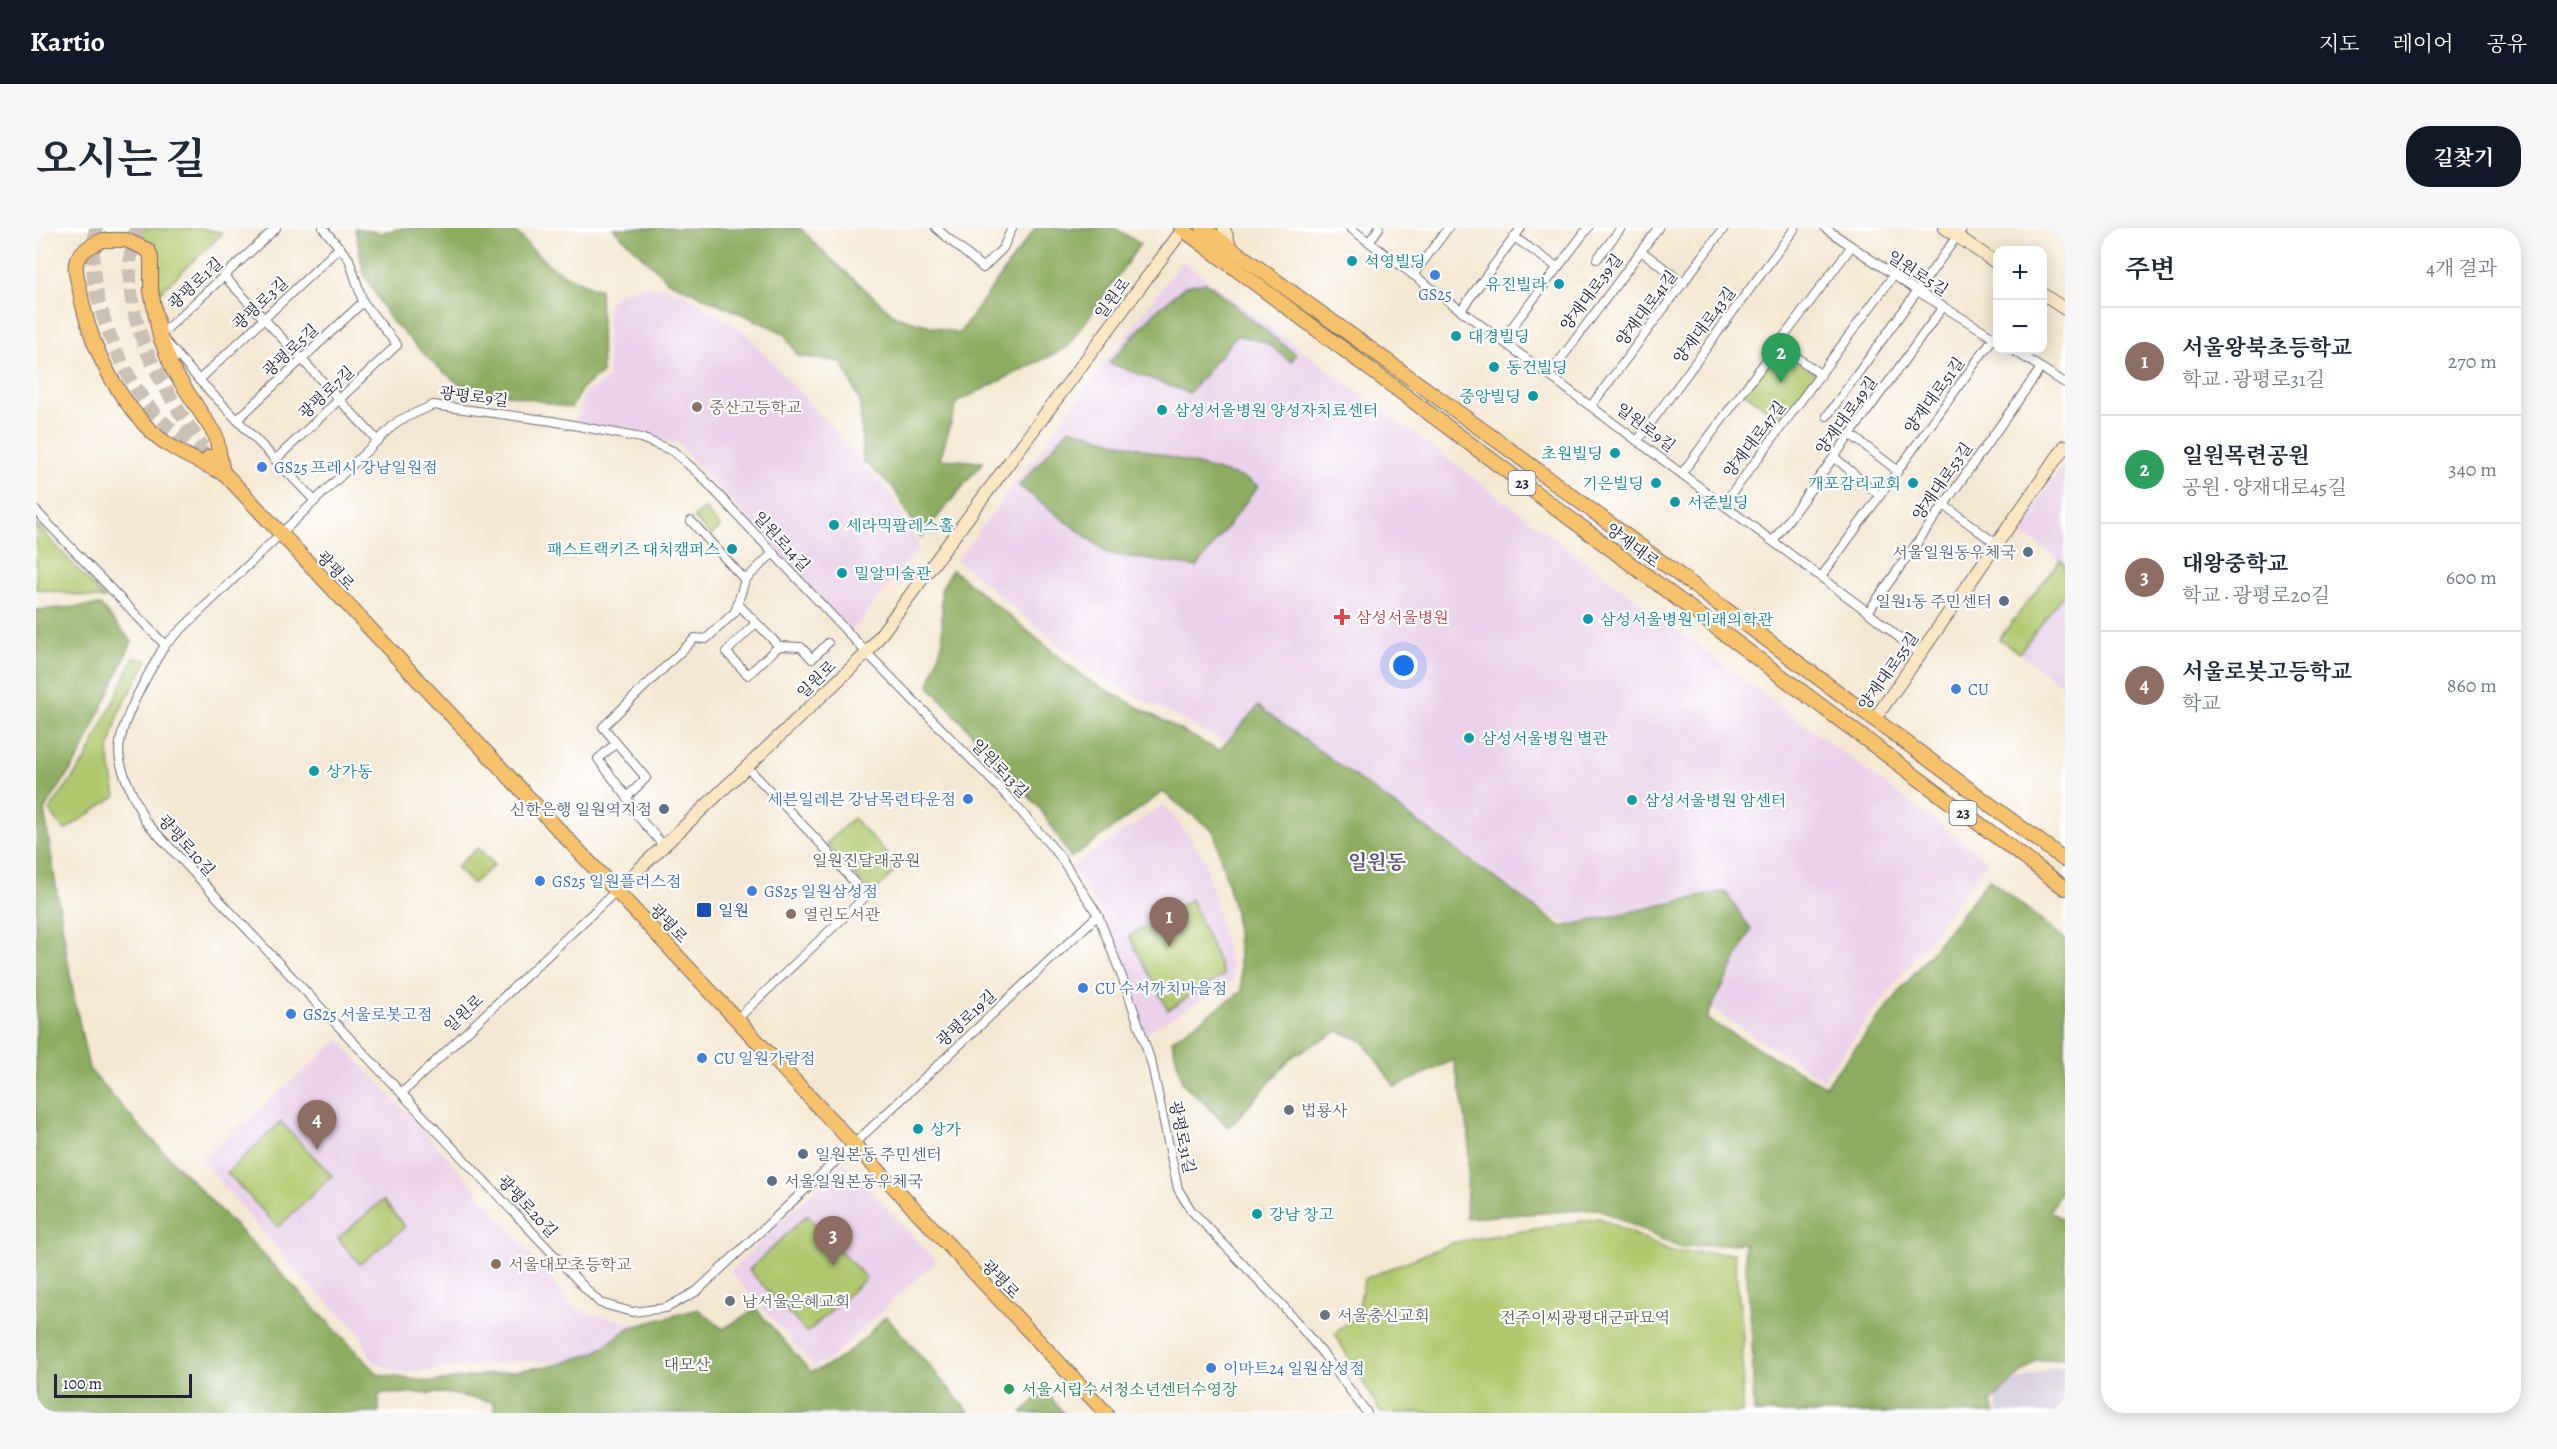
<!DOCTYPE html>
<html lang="ko">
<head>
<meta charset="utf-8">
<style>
	body { margin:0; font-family:Alegreya,"Noto Serif KR",serif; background:#f6f6f7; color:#1f2937 }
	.controls { position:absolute; right:18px; top:18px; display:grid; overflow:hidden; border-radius:12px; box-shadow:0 3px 15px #0003 }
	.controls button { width:54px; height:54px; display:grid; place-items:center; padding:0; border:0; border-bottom:2px solid #e0e1e3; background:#fff; color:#1f2937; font:30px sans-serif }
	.scale { position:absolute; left:18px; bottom:15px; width:138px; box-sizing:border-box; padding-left:6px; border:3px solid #22223b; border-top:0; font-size:16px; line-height:21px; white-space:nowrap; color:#22223b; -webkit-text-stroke:4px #fff; paint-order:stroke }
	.you { position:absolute; left:1368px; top:438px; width:21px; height:21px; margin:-15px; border:4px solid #fff; border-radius:50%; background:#1a73e8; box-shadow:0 0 0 9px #1a73e833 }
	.badge { display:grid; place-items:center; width:39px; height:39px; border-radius:50%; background:#111827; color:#fff; font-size:20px; font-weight:700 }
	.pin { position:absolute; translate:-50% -50px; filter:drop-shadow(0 2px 3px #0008) }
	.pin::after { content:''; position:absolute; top:32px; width:21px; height:18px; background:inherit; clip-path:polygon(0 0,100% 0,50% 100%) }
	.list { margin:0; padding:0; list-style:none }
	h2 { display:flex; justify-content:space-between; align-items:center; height:78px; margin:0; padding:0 24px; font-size:26px }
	h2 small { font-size:20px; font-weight:400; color:#747a83 }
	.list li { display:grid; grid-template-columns:39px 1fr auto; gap:18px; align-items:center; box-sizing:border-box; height:108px; padding:0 24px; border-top:2px solid #e0e1e3 }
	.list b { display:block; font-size:22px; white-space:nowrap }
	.list p { margin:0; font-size:20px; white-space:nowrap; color:#747a83 }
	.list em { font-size:20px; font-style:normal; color:#747a83 }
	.map { position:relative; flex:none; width:2029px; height:1185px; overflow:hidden; border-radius:24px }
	header { display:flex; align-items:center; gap:36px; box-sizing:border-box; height:84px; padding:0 30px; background:#111827; color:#fff }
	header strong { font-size:28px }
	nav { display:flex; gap:33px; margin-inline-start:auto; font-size:21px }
	.intro { display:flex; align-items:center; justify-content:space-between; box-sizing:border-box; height:144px; padding:0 36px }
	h1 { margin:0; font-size:42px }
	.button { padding:15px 27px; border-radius:24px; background:#111827; color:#fff; font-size:21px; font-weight:700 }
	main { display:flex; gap:36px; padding:0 36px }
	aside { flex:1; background:#fff; border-radius:24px; box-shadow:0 3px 15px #0003 }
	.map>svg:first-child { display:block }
	.built { fill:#ebd1eb }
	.industrial { fill:#cbbfd5 }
	.green { fill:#b0c96e; stroke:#697654; stroke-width:1.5 }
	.forest { fill:#8cad61; stroke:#57684e; stroke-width:1.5 }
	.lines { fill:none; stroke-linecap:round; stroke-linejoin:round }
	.primary-tunnel { stroke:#cbc0b4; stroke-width:14; stroke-dasharray:14 7; stroke-linecap:butt }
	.street-casing { stroke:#6c6770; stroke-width:10 }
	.secondary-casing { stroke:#6c6770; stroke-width:14 }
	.primary-casing { stroke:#6c6770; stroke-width:16 }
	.street { stroke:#fff; stroke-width:8 }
	.secondary { stroke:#fce6c4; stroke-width:12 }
	.primary { stroke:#f7c06b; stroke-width:14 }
	.culture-dot { fill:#0f9aa8; stroke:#fff; stroke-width:2 }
	.shop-dot { fill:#3f7fe0; stroke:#fff; stroke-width:2 }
	.education-dot { fill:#8d6e63; stroke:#fff; stroke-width:2 }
	.service-dot { fill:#5c6f8a; stroke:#fff; stroke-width:2 }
	.health-dot { fill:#e0444e; stroke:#fff; stroke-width:2 }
	.transit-dot { fill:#1a4fb4; stroke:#fff; stroke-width:2 }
	.worship-dot { fill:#6b7280; stroke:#fff; stroke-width:2 }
	.leisure-dot { fill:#2e9e5b; stroke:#fff; stroke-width:2 }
	.labels { text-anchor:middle; stroke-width:4.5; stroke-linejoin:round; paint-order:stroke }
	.shield { fill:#fff; stroke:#646476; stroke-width:1.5 }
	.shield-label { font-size:15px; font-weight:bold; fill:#22223b }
	.culture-label { font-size:16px; fill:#0d838f; stroke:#fff; text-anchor:start }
	.street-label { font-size:16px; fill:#22223b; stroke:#fff }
	.shop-label { font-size:16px; fill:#366cbe; stroke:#fff; text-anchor:start }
	.education-label { font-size:16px; fill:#785e54; stroke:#fff; text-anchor:start }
	.service-label { font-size:16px; fill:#4e5e75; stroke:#fff; text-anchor:end }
	.health-label { font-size:16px; fill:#be3a42; stroke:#fff; text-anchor:start }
	.park-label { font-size:16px; fill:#545c4d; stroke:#fff }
	.transit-label { font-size:16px; fill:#164399; stroke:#fff; text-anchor:start }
	.worship-label { font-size:16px; fill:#5b616d; stroke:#fff; text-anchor:start }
	.leisure-label { font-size:16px; fill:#27864d; stroke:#fff; text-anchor:start }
	.quarter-label { font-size:20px; font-weight:bold; fill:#59537e; stroke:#fff }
</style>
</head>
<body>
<header>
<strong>Kartio</strong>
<nav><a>지도</a><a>레이어</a><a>공유</a></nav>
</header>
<div class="intro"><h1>오시는 길</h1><a class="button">길찾기</a></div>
<main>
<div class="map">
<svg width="2029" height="1185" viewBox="0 0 2029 1185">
	<rect width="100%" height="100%" fill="#fff"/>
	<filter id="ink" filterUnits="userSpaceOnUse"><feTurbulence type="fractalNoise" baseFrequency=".0167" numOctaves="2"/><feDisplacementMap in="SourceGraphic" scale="12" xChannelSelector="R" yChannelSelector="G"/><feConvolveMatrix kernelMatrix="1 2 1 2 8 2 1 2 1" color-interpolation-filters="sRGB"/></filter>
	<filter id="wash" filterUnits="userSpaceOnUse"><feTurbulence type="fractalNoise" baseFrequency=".008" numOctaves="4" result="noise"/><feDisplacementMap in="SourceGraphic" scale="24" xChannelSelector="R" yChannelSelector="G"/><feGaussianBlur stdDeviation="1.35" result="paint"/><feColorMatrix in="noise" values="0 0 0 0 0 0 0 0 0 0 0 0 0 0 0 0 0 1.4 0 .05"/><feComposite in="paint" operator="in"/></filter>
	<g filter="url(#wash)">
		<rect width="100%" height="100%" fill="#f5e8d2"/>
		<g class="built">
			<polygon points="1146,33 1952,633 1787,851 1665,775 1510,684 1057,445 921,332"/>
			<polygon points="608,57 647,65 708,103 854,265 883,319 815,404 641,215 539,194 549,164 572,151 571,77 580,67"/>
			<polygon points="2029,235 2029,336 1982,302"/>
			<polygon points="2029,364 2029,454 2026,457 1983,425"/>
			<polygon points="1127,577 1153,608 1169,632 1198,753 1109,805 1065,686 1035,639"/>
			<polygon points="303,812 396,912 472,998 533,1075 549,1085 603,1096 562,1126 526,1135 500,1132 366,1145 337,1134 322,1103 261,1045 165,931"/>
			<polygon points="807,933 900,1033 794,1131 778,1138 694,1044"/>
		</g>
		<polygon class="industrial" points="2019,1139 2029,1140 2029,1185 1962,1185 1959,1162"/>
		<g class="green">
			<polygon points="94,0 166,0 187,5 122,66 121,24 93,2"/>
			<polygon points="1742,117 1782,147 1747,193 1707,163"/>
			<polygon points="668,280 684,299 675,308 658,290"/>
			<polygon points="0,296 69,371 0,361"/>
			<polygon points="2024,332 2029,336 2029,364 1983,425 1963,411"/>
			<polygon points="98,430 112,432 83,484 72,525 80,568 29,602 13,583 50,531"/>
			<polygon points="817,590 863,639 836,666 790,616"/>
			<polygon points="442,620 458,637 436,656 420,639"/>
			<polygon points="1155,671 1188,747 1132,782 1093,708"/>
			<polygon points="245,894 296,948 242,999 191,945"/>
			<polygon points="347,972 369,999 324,1036 302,1010"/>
			<polygon points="771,987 830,1050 771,1105 713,1042"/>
			<polygon points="1563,990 1635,1024 1698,1025 1707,1109 1706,1185 1345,1185 1299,1106 1322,1083 1328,1051 1416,1015"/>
		</g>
		<g class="forest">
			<path d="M319,0L344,5L366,0H477C508,37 520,45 564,62L566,145L546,160L535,180L423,156L398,136L353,90L328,46Z"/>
			<polygon points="577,0 764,0 784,21 859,88 923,106 999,0 1079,0 1104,16 1032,119 921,174 904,231 947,234 885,309 857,259 827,233 824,173 805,134 762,128 748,105 632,53"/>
			<polygon points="1170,54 1260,127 1255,134 1229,114 1201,107 1153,165 1073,135 1121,82 1149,58"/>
			<polygon points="1033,200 1207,250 1222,258 1161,339 1073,326 983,258"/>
			<polygon points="916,341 1050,451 1183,523 1222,478 1526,699 1689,663 1715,702 1670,791 1789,858 1953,651 2029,711 2029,956 2013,984 2029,992 2029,1130 2000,1132 1955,1174 1960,1185 1718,1185 1716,1107 1708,1015 1642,1019 1563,981 1430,990 1433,906 1418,832 1359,859 1327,813 1302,803 1257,828 1193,900 1146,854 1136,812 1206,763 1199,685 1178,604 1127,564 1035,630 1005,582 893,458 907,413 905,362"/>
			<path d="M64,377L96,414L44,528L8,582L36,759L53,841L102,897L343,1147L397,1154L520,1137L560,1124L593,1100L662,1081L687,1101L720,1081L775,1144C806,1135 828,1111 850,1088L934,1185H459L458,1174L409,1165L343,1166V1185H0V382Z"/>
			<polygon points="1009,1162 1027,1185 986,1185"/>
		</g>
	</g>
	<g filter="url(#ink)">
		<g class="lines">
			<g class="primary-tunnel">
				<path d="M60,0C59,12 56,25 57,37C58,83 92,160 125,192C139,206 157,217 173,229"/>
				<path d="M101,0C98,12 94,25 94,37C91,105 130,165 167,219"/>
			</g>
			<g class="street-casing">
				<g id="street">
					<polyline points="240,0 124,107 163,152 278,272"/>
					<polyline points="900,0 947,40 967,20 976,0"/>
					<polyline points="1314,0 1832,384 1884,427"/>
					<polyline points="1789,0 1881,63 1961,111"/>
					<polyline points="2024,0 2029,3"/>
					<polyline points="1478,9 1521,39"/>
					<polyline points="1333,14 1343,0"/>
					<polyline points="1605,23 1648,55"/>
					<polyline points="1561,31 1585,0"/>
					<polyline points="1377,47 1412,0"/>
					<polyline points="188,48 342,213"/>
					<polyline points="1425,82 1485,0"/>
					<polyline points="1466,112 1552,0"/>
					<polyline points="1742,115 1785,147"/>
					<polyline points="1977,122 2029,155"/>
					<polyline points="1513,147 1622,0"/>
					<polyline points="163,152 304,19"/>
					<polyline points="1555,178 1688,0"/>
					<polyline points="1791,188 1927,0"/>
					<polyline points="201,192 327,74"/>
					<polyline points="1814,206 1862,243"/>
					<polyline points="1602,212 1759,0"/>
					<polyline points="1798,229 1844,268"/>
					<polyline points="239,232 361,117 327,74 313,31 287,0"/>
					<polyline points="1646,245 1815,19"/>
					<polyline points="1688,276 1858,47"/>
					<polyline points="1908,277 1959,315"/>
					<polyline points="0,283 129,417"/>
					<polyline points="655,293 709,352"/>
					<polyline points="1737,313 1907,79"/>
					<polyline points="1785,349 1958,109"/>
					<polyline points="702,376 743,418 712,447 690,424 720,395"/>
					<polyline points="1832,384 2005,140"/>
					<polyline points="743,418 765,419 776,431 792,415"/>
					<polyline points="580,515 562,531 591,569"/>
					<polyline points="628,618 598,584 591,569 610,550 567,499 659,410 670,411 699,384 709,352 737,325"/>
					<path d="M1062,687L661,1063L630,1080L596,1084L564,1075L549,1060L109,593C101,574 88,553 84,532C77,503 114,443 129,417L362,193L397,177L516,193L605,210L637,223L664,247L831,425L973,570L1023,627L1062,687L1091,762L1116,837L1142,961L1155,982L1248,1079L1288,1127L1331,1185"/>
					<polyline points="701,791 830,668 784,615 711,539"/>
					<polyline points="366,865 580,663"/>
				</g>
			</g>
			<g class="secondary-casing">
				<g id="secondary">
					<polyline points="1188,0 1195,21"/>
					<polyline points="1909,0 1962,36"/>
					<polyline points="2006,66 2029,81"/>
					<polyline points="1838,492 2029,218"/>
					<polyline points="580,663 831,425 1148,0"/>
				</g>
			</g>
			<g class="primary-casing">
				<g id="primary">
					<polyline points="1145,0 2029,660"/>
					<polyline points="1167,0 1470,219 2029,632"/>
					<path d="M67,12H90L112,22L115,29V63L124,109L137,142L180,208L187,245C159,232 130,220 109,197C74,159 51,109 43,58C41,49 37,38 42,30C47,21 58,16 67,12Z"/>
					<polyline points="173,229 1070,1185"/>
				</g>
			</g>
			<use href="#street" class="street"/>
			<use href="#secondary" class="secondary"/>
			<use href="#primary" class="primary"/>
		</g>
	</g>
	<g class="culture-dot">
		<circle cx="1316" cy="33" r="6"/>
		<circle cx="1523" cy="56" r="6"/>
		<circle cx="1420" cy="108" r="6"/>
		<circle cx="1458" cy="139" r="6"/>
		<circle cx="1497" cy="168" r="6"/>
		<circle cx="1126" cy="182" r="6"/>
		<circle cx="1579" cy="225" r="6"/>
		<circle cx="1620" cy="255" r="6"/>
		<circle cx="1877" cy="255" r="6"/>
		<circle cx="1639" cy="274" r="6"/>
		<circle cx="798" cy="297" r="6"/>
		<circle cx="696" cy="321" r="6"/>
		<circle cx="806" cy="345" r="6"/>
		<circle cx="1552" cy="391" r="6"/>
		<circle cx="1433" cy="510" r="6"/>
		<circle cx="278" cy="543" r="6"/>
		<circle cx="1596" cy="572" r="6"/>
		<circle cx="882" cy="901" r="6"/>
		<circle cx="1221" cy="986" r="6"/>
	</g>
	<g class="shop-dot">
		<circle cx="1399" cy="47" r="6"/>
		<circle cx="226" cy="239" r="6"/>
		<circle cx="1920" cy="461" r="6"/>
		<circle cx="932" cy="571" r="6"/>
		<circle cx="504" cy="653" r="6"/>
		<circle cx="716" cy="663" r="6"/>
		<circle cx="1047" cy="760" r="6"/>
		<circle cx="255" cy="786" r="6"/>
		<circle cx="666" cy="830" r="6"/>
		<circle cx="1175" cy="1140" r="6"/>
	</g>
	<g class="education-dot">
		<circle cx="661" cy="179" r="6"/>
		<circle cx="755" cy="686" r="6"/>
		<circle cx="460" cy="1036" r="6"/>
	</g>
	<g class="service-dot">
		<circle cx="1992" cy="324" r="6"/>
		<circle cx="1968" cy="373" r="6"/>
		<circle cx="628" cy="581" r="6"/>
		<circle cx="767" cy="926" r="6"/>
		<circle cx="736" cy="953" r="6"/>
	</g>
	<path class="health-dot" d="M1303 380h6v6h6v6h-6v6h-6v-6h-6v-6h6z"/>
	<rect class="transit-dot" x="660" y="674" width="16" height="16" rx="3"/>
	<g class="worship-dot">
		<circle cx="1253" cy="882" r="6"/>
		<circle cx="694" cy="1073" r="6"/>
		<circle cx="1289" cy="1087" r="6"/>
	</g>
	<circle class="leisure-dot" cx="973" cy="1161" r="6"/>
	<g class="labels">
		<g class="shield">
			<rect x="1472.5" y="243" width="27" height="24" rx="4.5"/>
			<rect x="1913.5" y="573" width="27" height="24" rx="4.5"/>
		</g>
		<g class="shield-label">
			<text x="1486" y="260">23</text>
			<text x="1927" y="590">23</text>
		</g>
		<g class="culture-label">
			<text x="1328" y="39">석영빌딩</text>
			<text x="1511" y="62" text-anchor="end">유진빌라</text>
			<text x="1432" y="114">대경빌딩</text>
			<text x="1470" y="145">동건빌딩</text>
			<text x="1485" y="174" text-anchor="end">중앙빌딩</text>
			<text x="1138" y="188">삼성서울병원 양성자치료센터</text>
			<text x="1567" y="231" text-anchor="end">초원빌딩</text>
			<text x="1608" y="261" text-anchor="end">기은빌딩</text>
			<text x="1865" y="261" text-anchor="end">개포감리교회</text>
			<text x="1651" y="280">서준빌딩</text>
			<text x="810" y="303">세라믹팔레스홀</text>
			<text x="684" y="327" text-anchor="end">패스트랙키즈 대치캠퍼스</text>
			<text x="818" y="351">밀알미술관</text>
			<text x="1564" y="397">삼성서울병원 미래의학관</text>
			<text x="1445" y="516">삼성서울병원 별관</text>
			<text x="290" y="549">상가동</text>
			<text x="1608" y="578">삼성서울병원 암센터</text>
			<text x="894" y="907">상가</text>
			<text x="1233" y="992">강남 창고</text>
		</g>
		<g class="street-label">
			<text transform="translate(1882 45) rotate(33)" y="6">일원로5길</text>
			<text transform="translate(159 55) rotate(-43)" y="6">광평로1길</text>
			<text transform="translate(1555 64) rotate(-53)" y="6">양재대로39길</text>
			<text transform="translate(1076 70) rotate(-53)" y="6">일원로</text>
			<text transform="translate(224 75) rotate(-43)" y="6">광평로3길</text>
			<text transform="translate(1610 80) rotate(-53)" y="6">양재대로41길</text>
			<text transform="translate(1668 97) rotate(-53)" y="6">양재대로43길</text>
			<text transform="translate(254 122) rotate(-43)" y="6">광평로5길</text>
			<text transform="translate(290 164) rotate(-43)" y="6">광평로7길</text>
			<text transform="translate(1898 167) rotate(-54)" y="6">양재대로51길</text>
			<text transform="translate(438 168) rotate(7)" y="6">광평로9길</text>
			<text transform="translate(1810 187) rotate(-54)" y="6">양재대로49길</text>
			<text transform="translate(1610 199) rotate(37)" y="6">일원로9길</text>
			<text transform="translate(1718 211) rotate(-53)" y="6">양재대로47길</text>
			<text transform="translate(1906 253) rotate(-55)" y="6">양재대로53길</text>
			<text transform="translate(746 313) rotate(47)" y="6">일원로14길</text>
			<text transform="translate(1597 317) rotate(37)" y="6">양재대로</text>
			<text transform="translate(300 342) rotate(47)" y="6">광평로</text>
			<text transform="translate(1852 443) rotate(-55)" y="6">양재대로55길</text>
			<text transform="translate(780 451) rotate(-44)" y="6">일원로</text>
			<text transform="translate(964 540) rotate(46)" y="6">일원로13길</text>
			<text transform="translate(151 617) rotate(48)" y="6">광평로10길</text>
			<text transform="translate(633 695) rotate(47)" y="6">광평로</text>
			<text transform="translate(427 785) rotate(-43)" y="6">일원로</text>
			<text transform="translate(930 790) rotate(-43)" y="6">광평로19길</text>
			<text transform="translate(1147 909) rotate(78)" y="6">광평로31길</text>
			<text transform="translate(492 978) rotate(47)" y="6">광평로20길</text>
			<text transform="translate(965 1051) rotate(46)" y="6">광평로</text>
		</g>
		<g class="shop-label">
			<text x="1399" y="72" text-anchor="middle">GS25</text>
			<text x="238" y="245">GS25 프레시 강남일원점</text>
			<text x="1932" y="467">CU</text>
			<text x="920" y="577" text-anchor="end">세븐일레븐 강남목련타운점</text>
			<text x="516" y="659">GS25 일원플러스점</text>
			<text x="728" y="669">GS25 일원삼성점</text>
			<text x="1059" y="766">CU 수서까치마을점</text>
			<text x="267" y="792">GS25 서울로봇고점</text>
			<text x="678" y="836">CU 일원가람점</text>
			<text x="1187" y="1146">이마트24 일원삼성점</text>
		</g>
		<g class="education-label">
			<text x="673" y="185">중산고등학교</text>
			<text x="767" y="692">열린도서관</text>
			<text x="472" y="1042">서울대모초등학교</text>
		</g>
		<g class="service-label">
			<text x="1980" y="330">서울일원동우체국</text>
			<text x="1956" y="379">일원1동 주민센터</text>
			<text x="616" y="587">신한은행 일원역지점</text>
			<text x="779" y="932" text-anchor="start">일원본동 주민센터</text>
			<text x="748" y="959" text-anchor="start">서울일원본동우체국</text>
		</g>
		<g class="health-label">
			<text x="1320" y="395">삼성서울병원</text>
		</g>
		<g class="park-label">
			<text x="830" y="638">일원진달래공원</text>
			<text x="1549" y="1095">전주이씨광평대군파묘역</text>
			<text x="651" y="1142">대모산</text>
		</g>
		<g class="transit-label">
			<text x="682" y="688">일원</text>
		</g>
		<g class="worship-label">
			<text x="1265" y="888">법룡사</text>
			<text x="706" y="1079">남서울은혜교회</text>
			<text x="1301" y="1093">서울충신교회</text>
		</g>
		<g class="leisure-label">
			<text x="985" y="1167">서울시립수서청소년센터수영장</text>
		</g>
		<g class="quarter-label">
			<text x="1341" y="641">일원동</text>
		</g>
	</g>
</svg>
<div class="controls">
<button>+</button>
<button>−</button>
</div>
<div class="scale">100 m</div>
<div class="you"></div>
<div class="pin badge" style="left:1133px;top:719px;background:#8d6e63">1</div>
<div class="pin badge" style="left:1745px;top:155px;background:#2e9e5b">2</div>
<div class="pin badge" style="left:797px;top:1038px;background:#8d6e63">3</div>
<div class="pin badge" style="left:281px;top:922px;background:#8d6e63">4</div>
</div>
<aside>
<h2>주변<small>4개 결과</small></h2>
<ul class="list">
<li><span class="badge" style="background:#8d6e63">1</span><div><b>서울왕북초등학교</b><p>학교 · 광평로31길</p></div><em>270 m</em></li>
<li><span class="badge" style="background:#2e9e5b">2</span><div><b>일원목련공원</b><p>공원 · 양재대로45길</p></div><em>340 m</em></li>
<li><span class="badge" style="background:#8d6e63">3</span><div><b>대왕중학교</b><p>학교 · 광평로20길</p></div><em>600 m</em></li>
<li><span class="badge" style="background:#8d6e63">4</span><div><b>서울로봇고등학교</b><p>학교</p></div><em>860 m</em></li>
</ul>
</aside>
</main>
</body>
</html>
